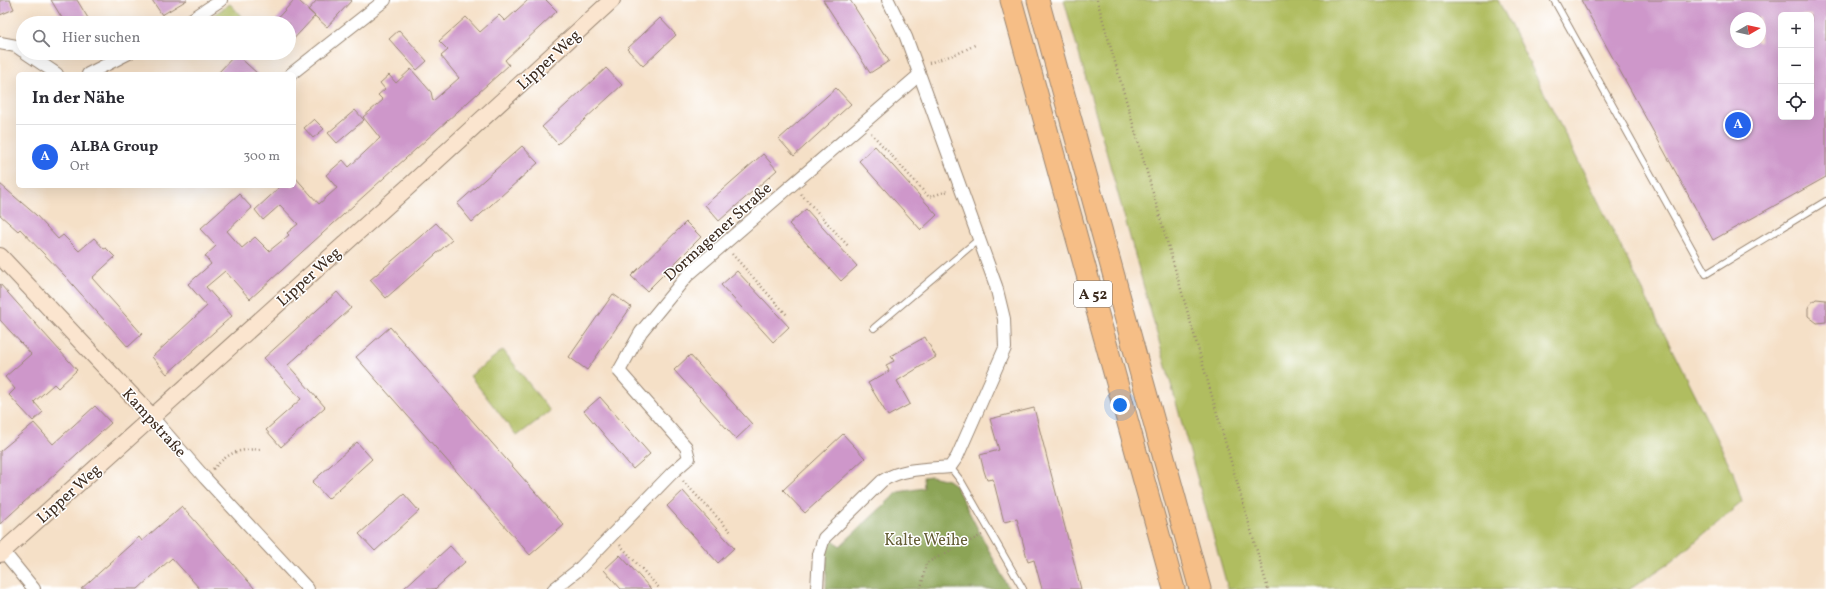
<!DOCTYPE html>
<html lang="de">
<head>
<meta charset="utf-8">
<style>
	body { margin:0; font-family:Vollkorn,serif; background:#f7f7f7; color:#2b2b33 }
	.controls { position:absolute; right:12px; top:12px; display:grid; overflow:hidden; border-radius:6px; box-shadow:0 4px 16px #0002 }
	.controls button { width:36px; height:36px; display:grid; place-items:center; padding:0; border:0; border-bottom:1px solid #e1e1e2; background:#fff; color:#2b2b33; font:20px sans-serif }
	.compass { position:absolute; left:1730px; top:12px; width:36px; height:36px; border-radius:50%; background:#fff; box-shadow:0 4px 16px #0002; rotate:81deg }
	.you { position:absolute; left:1120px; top:405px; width:14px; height:14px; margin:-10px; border:3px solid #fff; border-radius:50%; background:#1a73e8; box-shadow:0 0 0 6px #1a73e833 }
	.badge { display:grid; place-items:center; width:26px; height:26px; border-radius:50%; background:#2563eb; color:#fff; font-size:13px; font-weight:700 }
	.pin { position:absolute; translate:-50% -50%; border:2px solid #fff; box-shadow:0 1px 4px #0006 }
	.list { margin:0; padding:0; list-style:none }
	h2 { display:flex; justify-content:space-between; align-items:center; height:52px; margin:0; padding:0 16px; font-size:17px }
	h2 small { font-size:13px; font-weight:400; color:#7c7c81 }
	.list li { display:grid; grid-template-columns:26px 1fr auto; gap:12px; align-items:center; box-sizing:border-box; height:64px; padding:0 16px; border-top:1px solid #e1e1e2 }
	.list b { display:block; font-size:15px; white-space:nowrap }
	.list p { margin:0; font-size:13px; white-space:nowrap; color:#7c7c81 }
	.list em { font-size:13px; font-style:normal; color:#7c7c81 }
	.icon { flex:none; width:22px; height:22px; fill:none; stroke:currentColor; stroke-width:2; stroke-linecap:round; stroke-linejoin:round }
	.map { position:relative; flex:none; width:1826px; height:589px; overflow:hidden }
	.search { position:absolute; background:#fff; box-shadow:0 4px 16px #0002; left:16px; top:16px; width:280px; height:44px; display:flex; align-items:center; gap:10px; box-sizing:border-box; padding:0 14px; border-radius:22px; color:#7c7c81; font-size:15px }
	.panel { position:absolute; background:#fff; box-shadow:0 4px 16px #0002; left:16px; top:72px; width:280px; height:116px; border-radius:6px }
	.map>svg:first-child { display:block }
	.green { fill:#b0bd60; stroke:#76743f }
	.forest { fill:#8ca456; stroke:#64673a }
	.building { fill:#ce97ca; fill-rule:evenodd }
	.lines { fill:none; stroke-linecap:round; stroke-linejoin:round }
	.lane-casing { stroke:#988572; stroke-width:8 }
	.street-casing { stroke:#988572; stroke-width:14 }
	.secondary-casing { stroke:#988572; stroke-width:18 }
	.highway-casing { stroke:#988572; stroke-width:23 }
	.path { stroke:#988572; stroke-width:2.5; stroke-dasharray:1 3; stroke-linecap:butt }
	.lane { stroke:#fff; stroke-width:6 }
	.street { stroke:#fff; stroke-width:12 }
	.secondary { stroke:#fbe5cf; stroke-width:16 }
	.highway { stroke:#f6be86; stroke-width:21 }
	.labels { text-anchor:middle; stroke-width:3; stroke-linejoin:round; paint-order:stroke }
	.shield { fill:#fff; stroke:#766a62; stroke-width:1 }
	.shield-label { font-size:15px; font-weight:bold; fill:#3b2a1e }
	.street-label { font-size:16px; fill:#3b2a1e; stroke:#fff }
	.park-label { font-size:16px; fill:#645d35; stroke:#fff }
</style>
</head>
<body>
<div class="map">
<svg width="1826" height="589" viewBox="0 0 1826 589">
	<rect width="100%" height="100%" fill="#fff"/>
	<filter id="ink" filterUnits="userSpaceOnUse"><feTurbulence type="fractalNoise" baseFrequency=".025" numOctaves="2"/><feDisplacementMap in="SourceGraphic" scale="8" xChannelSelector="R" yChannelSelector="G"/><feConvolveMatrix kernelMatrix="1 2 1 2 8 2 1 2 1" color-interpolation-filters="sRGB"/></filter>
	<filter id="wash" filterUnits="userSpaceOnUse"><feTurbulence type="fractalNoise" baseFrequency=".012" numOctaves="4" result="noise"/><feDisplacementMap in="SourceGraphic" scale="16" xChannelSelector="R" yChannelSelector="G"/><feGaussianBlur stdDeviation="0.9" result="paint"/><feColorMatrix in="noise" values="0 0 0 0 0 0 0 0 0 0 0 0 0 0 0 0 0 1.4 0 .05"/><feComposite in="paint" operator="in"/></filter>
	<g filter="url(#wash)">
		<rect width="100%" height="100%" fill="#f5e0c7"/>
		<g class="green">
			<polygon points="1064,0 1498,0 1733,472 1742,502 1672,561 1630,589 1228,589"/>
			<polygon points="230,4 241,16 234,23 203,22"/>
			<polygon points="503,350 550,411 517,436 470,376"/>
		</g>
		<polygon class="forest" points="931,476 948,480 955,485 1009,589 826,589 827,550 829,544 832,539 840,546 898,492 924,488 923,477"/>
		<g id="blocks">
			<g class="building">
				<polygon points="0,0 10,0 14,9 0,15"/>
				<polygon points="51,0 77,0 91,23 65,23"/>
				<polygon points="152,0 187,0 162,15"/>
				<polygon points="294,0 298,0 315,16 289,44 289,23 273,23"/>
				<polygon points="317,0 352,0 327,27 308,10"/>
				<polygon points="528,0 546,0 557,11 505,60 509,65 250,299 225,271 206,287 232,316 167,374 152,357 207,306 188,284 211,264 205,256 216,246 200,229 239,194 252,208 227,231 242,248 255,237 269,251 289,235 287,233 298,224 280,205 263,220 255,210 281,186 294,186 294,176 319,204 337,188 326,175 343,160 349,167 380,138 363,117 383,100 378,95 385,89 380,83 389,75 396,83 411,69 431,92 433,101 459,78 441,56 448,50 439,41 466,17 480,32 499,15 505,21"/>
				<polygon points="823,0 850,0 889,61 870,73"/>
				<path d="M1581,0H1826V177L1713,240ZM1781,15H1811V117H1781ZM1736,18H1760V42H1736Z"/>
				<polygon points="660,18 676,35 643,66 627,49"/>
				<polygon points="399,30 427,61 417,70 389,39"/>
				<polygon points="236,54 258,74 217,74"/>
				<polygon points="606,68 622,85 558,144 542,127"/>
				<polygon points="836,88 851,104 794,156 779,139"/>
				<polygon points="355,110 364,120 337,143 328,133"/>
				<polygon points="314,119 324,129 313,138 304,128"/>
				<polygon points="522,146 538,163 472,222 457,204"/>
				<polygon points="875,146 937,215 921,230 859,161"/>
				<polygon points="763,154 777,170 719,221 705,205"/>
				<polygon points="0,184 36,215 58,239 63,235 79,251 94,238 104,249 106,248 115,257 92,278 142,334 128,347 66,277 20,229 18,231 0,215"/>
				<polygon points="806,209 857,266 841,281 789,224"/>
				<polygon points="686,222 701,237 647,291 631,276"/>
				<polygon points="436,223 452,240 386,298 370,280"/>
				<polygon points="737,271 789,327 773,342 721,285"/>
				<polygon points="0,284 77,370 58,388 54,384 34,402 43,412 33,421 9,395 15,389 5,377 31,354 0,320"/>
				<polygon points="337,292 351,308 288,365 325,407 281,447 266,430 301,399 264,358"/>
				<polygon points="613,294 631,307 587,370 569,357"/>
				<polygon points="1816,299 1826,300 1826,322 1817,323 1808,316 1808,308 1810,304"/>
				<polygon points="390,327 564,525 530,555 356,357"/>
				<polygon points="925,337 936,357 897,381 910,404 888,416 868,383 889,371 886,365 894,361 891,356"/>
				<polygon points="690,355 752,424 736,439 674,370"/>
				<polygon points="600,397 650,454 633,469 584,411"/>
				<polygon points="95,406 111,423 0,524 0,451 34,423 53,444"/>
				<polygon points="1034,408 1074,562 1081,589 1042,589 1034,560 1028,562 1017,519 1004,522 993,479 987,480 984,471 980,455 999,450 990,419"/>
				<polygon points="843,434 865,458 805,513 783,490"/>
				<polygon points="357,442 372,459 328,499 312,482"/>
				<polygon points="683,491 734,548 718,563 667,506"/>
				<polygon points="404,494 419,511 375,551 359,534"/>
				<polygon points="182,506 255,589 200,589 172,558 138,589 81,589 139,537 142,541"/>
				<polygon points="450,546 465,562 435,589 403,589"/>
				<polygon points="620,555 651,589 621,589 604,570"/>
			</g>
		</g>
	</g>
	<g filter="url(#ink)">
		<use href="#blocks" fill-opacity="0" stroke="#988572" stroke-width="1"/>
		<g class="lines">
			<g class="lane-casing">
				<g id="lane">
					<polyline points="1554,0 1706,274 1826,201"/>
					<polyline points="874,328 979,239"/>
					<polyline points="950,467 961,481 1023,589"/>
				</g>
			</g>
			<g class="street-casing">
				<g id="street">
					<polyline points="186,23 221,0"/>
					<polyline points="0,43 16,46 23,51"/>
					<polyline points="26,53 57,74"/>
					<polyline points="88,74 129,53"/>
					<polyline points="291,74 385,0"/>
					<polyline points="152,417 205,478 308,589"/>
					<polyline points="3,551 34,589"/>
					<polyline points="554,589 578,570 672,473 689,458 686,447 619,371 641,332 687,276 919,75"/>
					<path d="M817,589L819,554L824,538L882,481C902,468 927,469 950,467L957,457L1005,348L1004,319L996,286L906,37L888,0"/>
				</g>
			</g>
			<g class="secondary-casing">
				<g id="secondary">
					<polyline points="0,256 152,417"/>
					<polyline points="0,554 408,187 612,0"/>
				</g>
			</g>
			<g class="highway-casing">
				<g id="highway">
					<polyline points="1011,0 1174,589"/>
					<polyline points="1038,0 1200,589"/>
				</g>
			</g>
			<g class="path">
				<polyline points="1097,0 1268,589"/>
				<polyline points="929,63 959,53 975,45"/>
				<polyline points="871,133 929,197 948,191"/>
				<polyline points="801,194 849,247"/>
				<polyline points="732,254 787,315"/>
				<path d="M213,469C231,451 236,450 262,449"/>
				<polyline points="683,481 732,533"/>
				<polyline points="620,545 660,589"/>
				<polyline points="921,589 926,563 982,535"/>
			</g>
			<use href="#lane" class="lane"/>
			<use href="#street" class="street"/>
			<use href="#secondary" class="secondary"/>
			<use href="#highway" class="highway"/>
		</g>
	</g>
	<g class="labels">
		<rect class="shield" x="1074" y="281" width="38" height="26" rx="3"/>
		<g class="shield-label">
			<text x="1093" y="299">A 52</text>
		</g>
		<g class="street-label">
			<text transform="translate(548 59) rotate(-43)" y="6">Lipper Weg</text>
			<text transform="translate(717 231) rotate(-42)" y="6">Dormagener Straße</text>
			<text transform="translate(308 276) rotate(-42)" y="6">Lipper Weg</text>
			<text transform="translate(155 422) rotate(48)" y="6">Kampstraße</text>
			<text transform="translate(68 493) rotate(-42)" y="6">Lipper Weg</text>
		</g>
		<g class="park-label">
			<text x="926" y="545">Kalte Weihe</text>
		</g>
	</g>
</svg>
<div class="controls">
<button>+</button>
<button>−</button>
<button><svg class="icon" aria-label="locate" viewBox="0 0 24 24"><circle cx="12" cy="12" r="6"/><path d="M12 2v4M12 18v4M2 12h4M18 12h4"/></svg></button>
</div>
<svg class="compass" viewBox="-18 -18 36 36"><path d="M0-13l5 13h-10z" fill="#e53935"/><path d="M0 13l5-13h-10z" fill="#7c7c81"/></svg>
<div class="you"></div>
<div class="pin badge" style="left:1738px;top:125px">A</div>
<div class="search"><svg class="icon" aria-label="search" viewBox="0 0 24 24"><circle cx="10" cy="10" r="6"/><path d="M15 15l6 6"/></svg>Hier suchen</div>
<section class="panel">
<h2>In der Nähe<small></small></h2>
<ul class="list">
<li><span class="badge">A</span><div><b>ALBA Group</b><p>Ort</p></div><em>300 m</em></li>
</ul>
</section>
</div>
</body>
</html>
